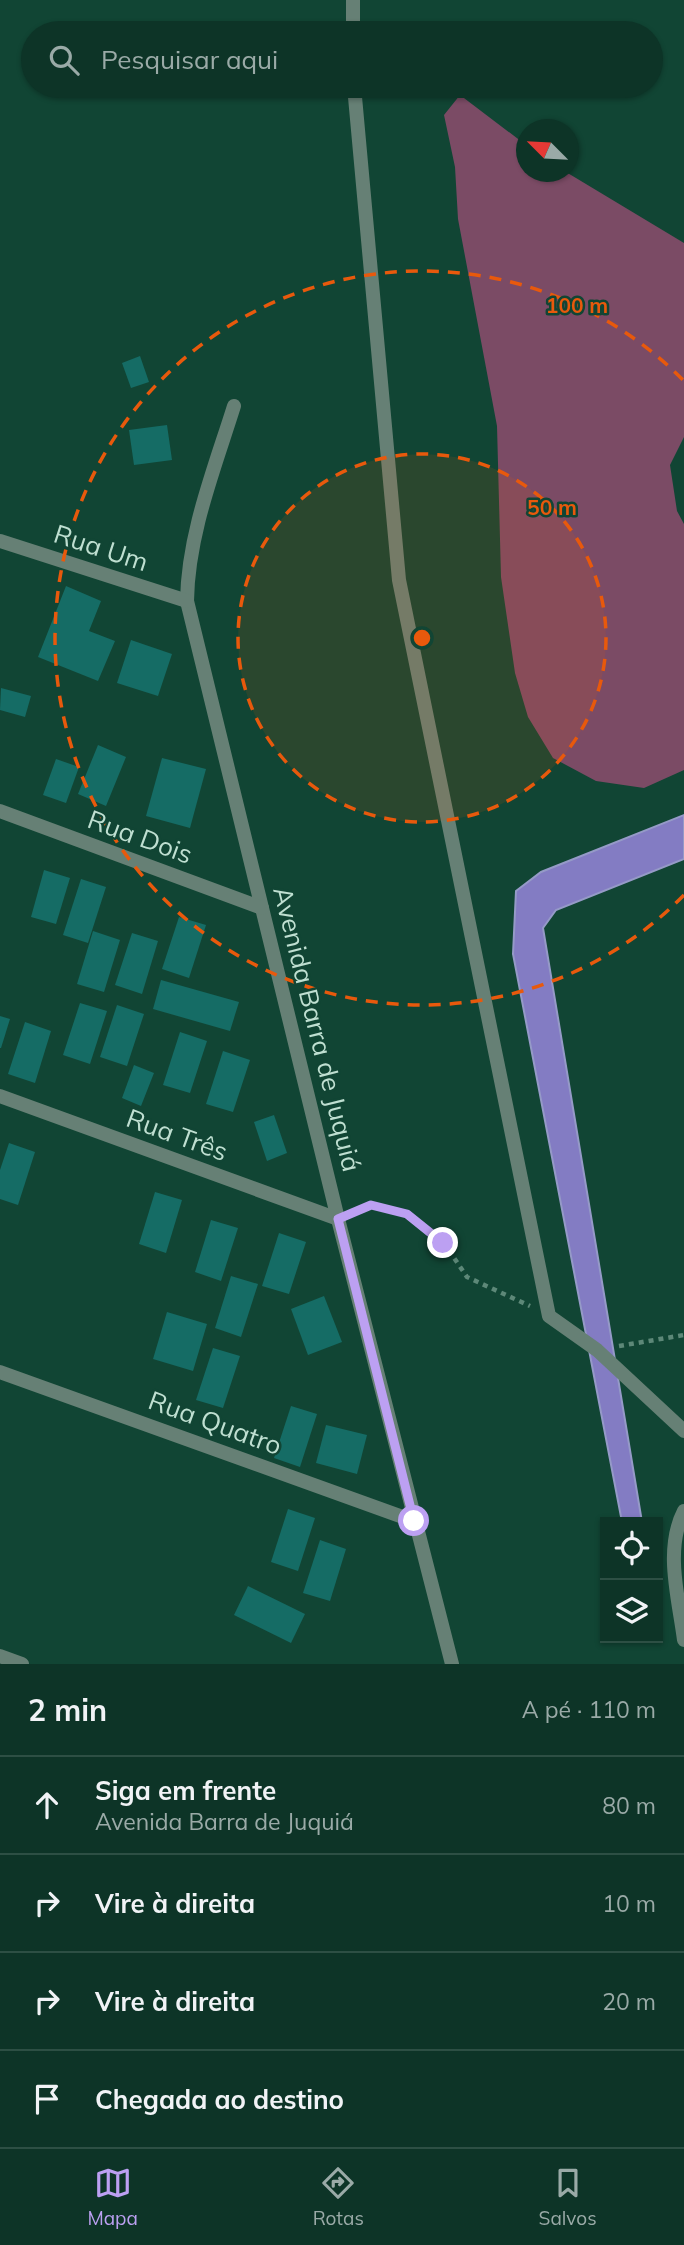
<!DOCTYPE html>
<html lang="pt">
<head>
<meta charset="utf-8">
<style>
	body { margin:0; font-family:Mulish,sans-serif; background:#163c2f; color:#f1f3f6 }
	.controls { position:absolute; right:21px; bottom:21px; display:grid; overflow:hidden; border-radius:0px; box-shadow:0 2px 5px #0004 }
	.controls button { width:63px; height:63px; display:grid; place-items:center; padding:0; border:0; border-bottom:2px solid #2d4f44; background:#0d3427; color:#f1f3f6; font:35px sans-serif }
	.compass { position:absolute; left:516px; top:119px; width:63px; height:63px; border-radius:50%; background:#0d3427; box-shadow:0 2px 5px #0004; rotate:294deg }
	.stop { position:absolute; width:21px; height:21px; margin:-16px; border:5px solid #bca0f2; border-radius:50%; background:#fff }
	.stop.end { background:#bca0f2; border-color:#fff; box-shadow:0 2px 7px #0008 }
	.list { margin:0; padding:0; list-style:none }
	h2 { display:flex; justify-content:space-between; align-items:center; height:91px; margin:0; padding:0 28px; font-size:30px }
	h2 small { font-size:23px; font-weight:400; color:#9aaaa7 }
	.list li { display:grid; grid-template-columns:46px 1fr auto; gap:21px; align-items:center; box-sizing:border-box; height:98px; padding:0 28px; border-top:2px solid #2d4f44 }
	.list b { display:block; font-size:26px; white-space:nowrap }
	.list p { margin:0; font-size:23px; white-space:nowrap; color:#9aaaa7 }
	.list em { font-size:23px; font-style:normal; color:#9aaaa7 }
	.icon { flex:none; width:38px; height:38px; fill:none; stroke:currentColor; stroke-width:2; stroke-linecap:round; stroke-linejoin:round }
	.map { position:relative; flex:none; width:684px; height:1664px; overflow:hidden }
	.search { position:absolute; background:#0d3427; box-shadow:0 2px 5px #0004; left:21px; right:21px; top:21px; height:77px; display:flex; align-items:center; gap:18px; box-sizing:border-box; padding:0 24px; border-radius:38px; color:#9aaaa7; font-size:26px }
	.sheet { height:483px; background:#0d3427 }
	nav { display:flex; justify-content:space-around; align-items:center; box-sizing:border-box; height:98px; border-top:2px solid #2d4f44; background:#0d3427; font-size:19px; color:#9aaaa7 }
	nav a { display:grid; justify-items:center; gap:4px }
	nav .on { color:#bca0f2 }
	.map>svg:first-child { display:block }
	.green { fill:#7b4b65 }
	.water { fill:#837cc3; stroke:#959ac7; stroke-width:2 }
	.building { fill:#156c65 }
	.lines { fill:none; stroke-linecap:round; stroke-linejoin:round }
	.path { stroke:#5d8878; stroke-width:4.5; stroke-dasharray:5 5; stroke-linecap:butt }
	.minor { stroke:#668075; stroke-width:14 }
	.route { stroke:#bca0f2; stroke-width:9 }
	.ring { fill:none; stroke:#e8590c; stroke-width:3.5; stroke-dasharray:12 9 }
	.labels { text-anchor:middle; stroke-width:5; stroke-linejoin:round; paint-order:stroke }
	.street-label { font-size:26px; fill:#bfdfd1; stroke:#114534 }
	.centre { fill:#e8590c; stroke:#114534; stroke-width:3.5 }
	.ring-label { font-size:21px; text-anchor:middle; font-weight:bold; fill:#e8590c; stroke:#114534; stroke-width:5; stroke-linejoin:round; paint-order:stroke }
</style>
</head>
<body>
<div class="map">
<svg width="684" height="1664" viewBox="0 0 684 1664">
	<rect width="100%" height="100%" fill="#114534"/>
	<polygon class="green" points="460,95 526,145 526,172 566,172 684,243 684,437 670,465 677,511 684,524 684,770 644,788 596,781 553,758 528,717 515,673 501,577 497,426 458,219 455,167 444,115"/>
	<polygon class="water" points="684,815 684,859 556,910 543,928 642,1522 622,1522 513,954 516,891 541,872"/>
	<g class="building">
		<polygon points="140,356 149,382 131,388 122,363"/>
		<polygon points="167,425 172,460 134,465 129,430"/>
		<polygon points="66,586 101,601 89,631 115,641 98,681 38,657"/>
		<polygon points="131,640 172,654 158,696 117,683"/>
		<polygon points="1,688 31,696 25,717 0,710"/>
		<polygon points="98,745 126,757 106,806 78,794"/>
		<polygon points="162,758 206,769 190,828 146,816"/>
		<polygon points="56,759 79,767 66,803 43,795"/>
		<polygon points="44,870 70,878 56,924 31,917"/>
		<polygon points="81,879 106,887 88,943 63,935"/>
		<polygon points="179,917 206,925 189,978 162,969"/>
		<polygon points="93,931 120,940 104,992 77,984"/>
		<polygon points="132,933 158,941 142,994 115,985"/>
		<polygon points="161,980 239,1002 230,1031 153,1009"/>
		<polygon points="80,1003 107,1011 90,1064 63,1055"/>
		<polygon points="117,1005 144,1014 127,1066 100,1057"/>
		<polygon points="0,1016 10,1019 1,1048 0,1048"/>
		<polygon points="25,1022 51,1031 35,1083 8,1074"/>
		<polygon points="180,1032 207,1041 190,1093 163,1085"/>
		<polygon points="223,1051 250,1060 233,1112 206,1104"/>
		<polygon points="134,1065 154,1073 141,1106 122,1098"/>
		<polygon points="274,1115 287,1153 267,1161 254,1122"/>
		<polygon points="9,1143 35,1152 18,1205 0,1199 0,1170"/>
		<polygon points="155,1192 182,1200 166,1253 139,1244"/>
		<polygon points="211,1220 238,1228 221,1281 195,1272"/>
		<polygon points="279,1233 306,1242 289,1294 262,1286"/>
		<polygon points="231,1276 258,1284 241,1337 215,1328"/>
		<polygon points="324,1296 342,1342 308,1355 291,1309"/>
		<polygon points="167,1312 207,1324 193,1371 153,1359"/>
		<polygon points="213,1348 240,1356 223,1408 196,1400"/>
		<polygon points="291,1406 317,1414 300,1467 274,1458"/>
		<polygon points="326,1425 367,1435 357,1474 316,1463"/>
		<polygon points="288,1509 315,1518 298,1571 271,1562"/>
		<polygon points="320,1540 346,1549 330,1601 303,1593"/>
		<polygon points="248,1586 305,1614 291,1643 234,1615"/>
	</g>
	<g class="lines">
		<g class="path">
			<polyline points="355,1212 371,1205 406,1214 444,1243 467,1277 530,1306"/>
			<polyline points="619,1346 684,1335"/>
		</g>
		<g class="minor">
			<polyline points="353,33 353,0"/>
			<polyline points="354,86 399,580 549,1316 597,1350 684,1431"/>
			<path d="M234,406C214,470 188,534 187,601L338,1219L452,1664"/>
			<polyline points="0,541 187,601"/>
			<polyline points="0,811 262,908"/>
			<polyline points="0,1096 338,1219"/>
			<polyline points="0,1372 414,1521"/>
			<path d="M684,1511C664,1550 679,1599 684,1640"/>
			<polyline points="0,1656 22,1664"/>
		</g>
	</g>
	<g class="lines">
		<polyline class="route" points="414,1521 338,1219 371,1205 407,1214 443,1243"/>
	</g>
	<circle cx="422" cy="638" r="184" fill="#e8590c" fill-opacity=".12"/>
	<g class="ring">
		<circle cx="422" cy="638" r="184"/>
		<path d="M684 895A367 367 0 1 1 684 381"/>
	</g>
	<g class="labels">
		<g class="street-label">
			<text transform="translate(101 548) rotate(18)" y="9">Rua Um</text>
			<text transform="translate(140 837) rotate(20)" y="9">Rua Dois</text>
			<text transform="translate(317 1029) rotate(76)" y="9">Avenida Barra de Juquiá</text>
			<text transform="translate(177 1135) rotate(20)" y="9">Rua Três</text>
			<text transform="translate(215 1423) rotate(20)" y="9">Rua Quatro</text>
		</g>
	</g>
	<circle cx="422" cy="638" r="10" class="centre"/>
	<g class="ring-label">
		<text x="577" y="313">100 m</text>
		<text x="552" y="515">50 m</text>
	</g>
</svg>
<div class="controls">
<button><svg class="icon" aria-label="locate" viewBox="0 0 24 24"><circle cx="12" cy="12" r="6"/><path d="M12 2v4M12 18v4M2 12h4M18 12h4"/></svg></button>
<button><svg class="icon" aria-label="layers" viewBox="0 0 24 24"><path d="M12 4l9 5-9 5-9-5zM3 14l9 5 9-5"/></svg></button>
</div>
<svg class="compass" viewBox="-18 -18 36 36"><path d="M0-13l5 13h-10z" fill="#e53935"/><path d="M0 13l5-13h-10z" fill="#9aaaa7"/></svg>
<div class="stop" style="left:414px;top:1521px"></div>
<div class="stop end" style="left:443px;top:1243px"></div>
<div class="search"><svg class="icon" aria-label="search" viewBox="0 0 24 24"><circle cx="10" cy="10" r="6"/><path d="M15 15l6 6"/></svg>Pesquisar aqui</div>
</div>
<section class="sheet">
<h2>2 min<small>A pé · 110 m</small></h2>
<ul class="list">
<li><svg class="icon" aria-label="ahead" viewBox="0 0 24 24"><path d="M12 20V5M6 11l6-6 6 6"/></svg><div><b>Siga em frente</b><p>Avenida Barra de Juquiá</p></div><em>80 m</em></li>
<li><svg class="icon" aria-label="right" viewBox="0 0 24 24"><path d="M7 20v-9h11M14 6l5 5-5 5"/></svg><div><b>Vire à direita</b></div><em>10 m</em></li>
<li><svg class="icon" aria-label="right" viewBox="0 0 24 24"><path d="M7 20v-9h11M14 6l5 5-5 5"/></svg><div><b>Vire à direita</b></div><em>20 m</em></li>
<li><svg class="icon" aria-label="arrive" viewBox="0 0 24 24"><path d="M6 21V4h12l-3 4 3 4H6"/></svg><div><b>Chegada ao destino</b></div></li>
</ul>
</section>
<nav>
<a class="on"><svg class="icon" aria-label="map" viewBox="0 0 24 24"><path d="M3 6l6-2 6 2 6-2v14l-6 2-6-2-6 2zM9 4v14M15 6v14"/></svg>Mapa</a>
<a><svg class="icon" aria-label="directions" viewBox="0 0 24 24"><path d="M12 3l9 9-9 9-9-9zM9 14v-3h6M13 9l2 2-2 2"/></svg>Rotas</a>
<a><svg class="icon" aria-label="saved" viewBox="0 0 24 24"><path d="M7 4h10v16l-5-4-5 4z"/></svg>Salvos</a>
</nav>
</body>
</html>
